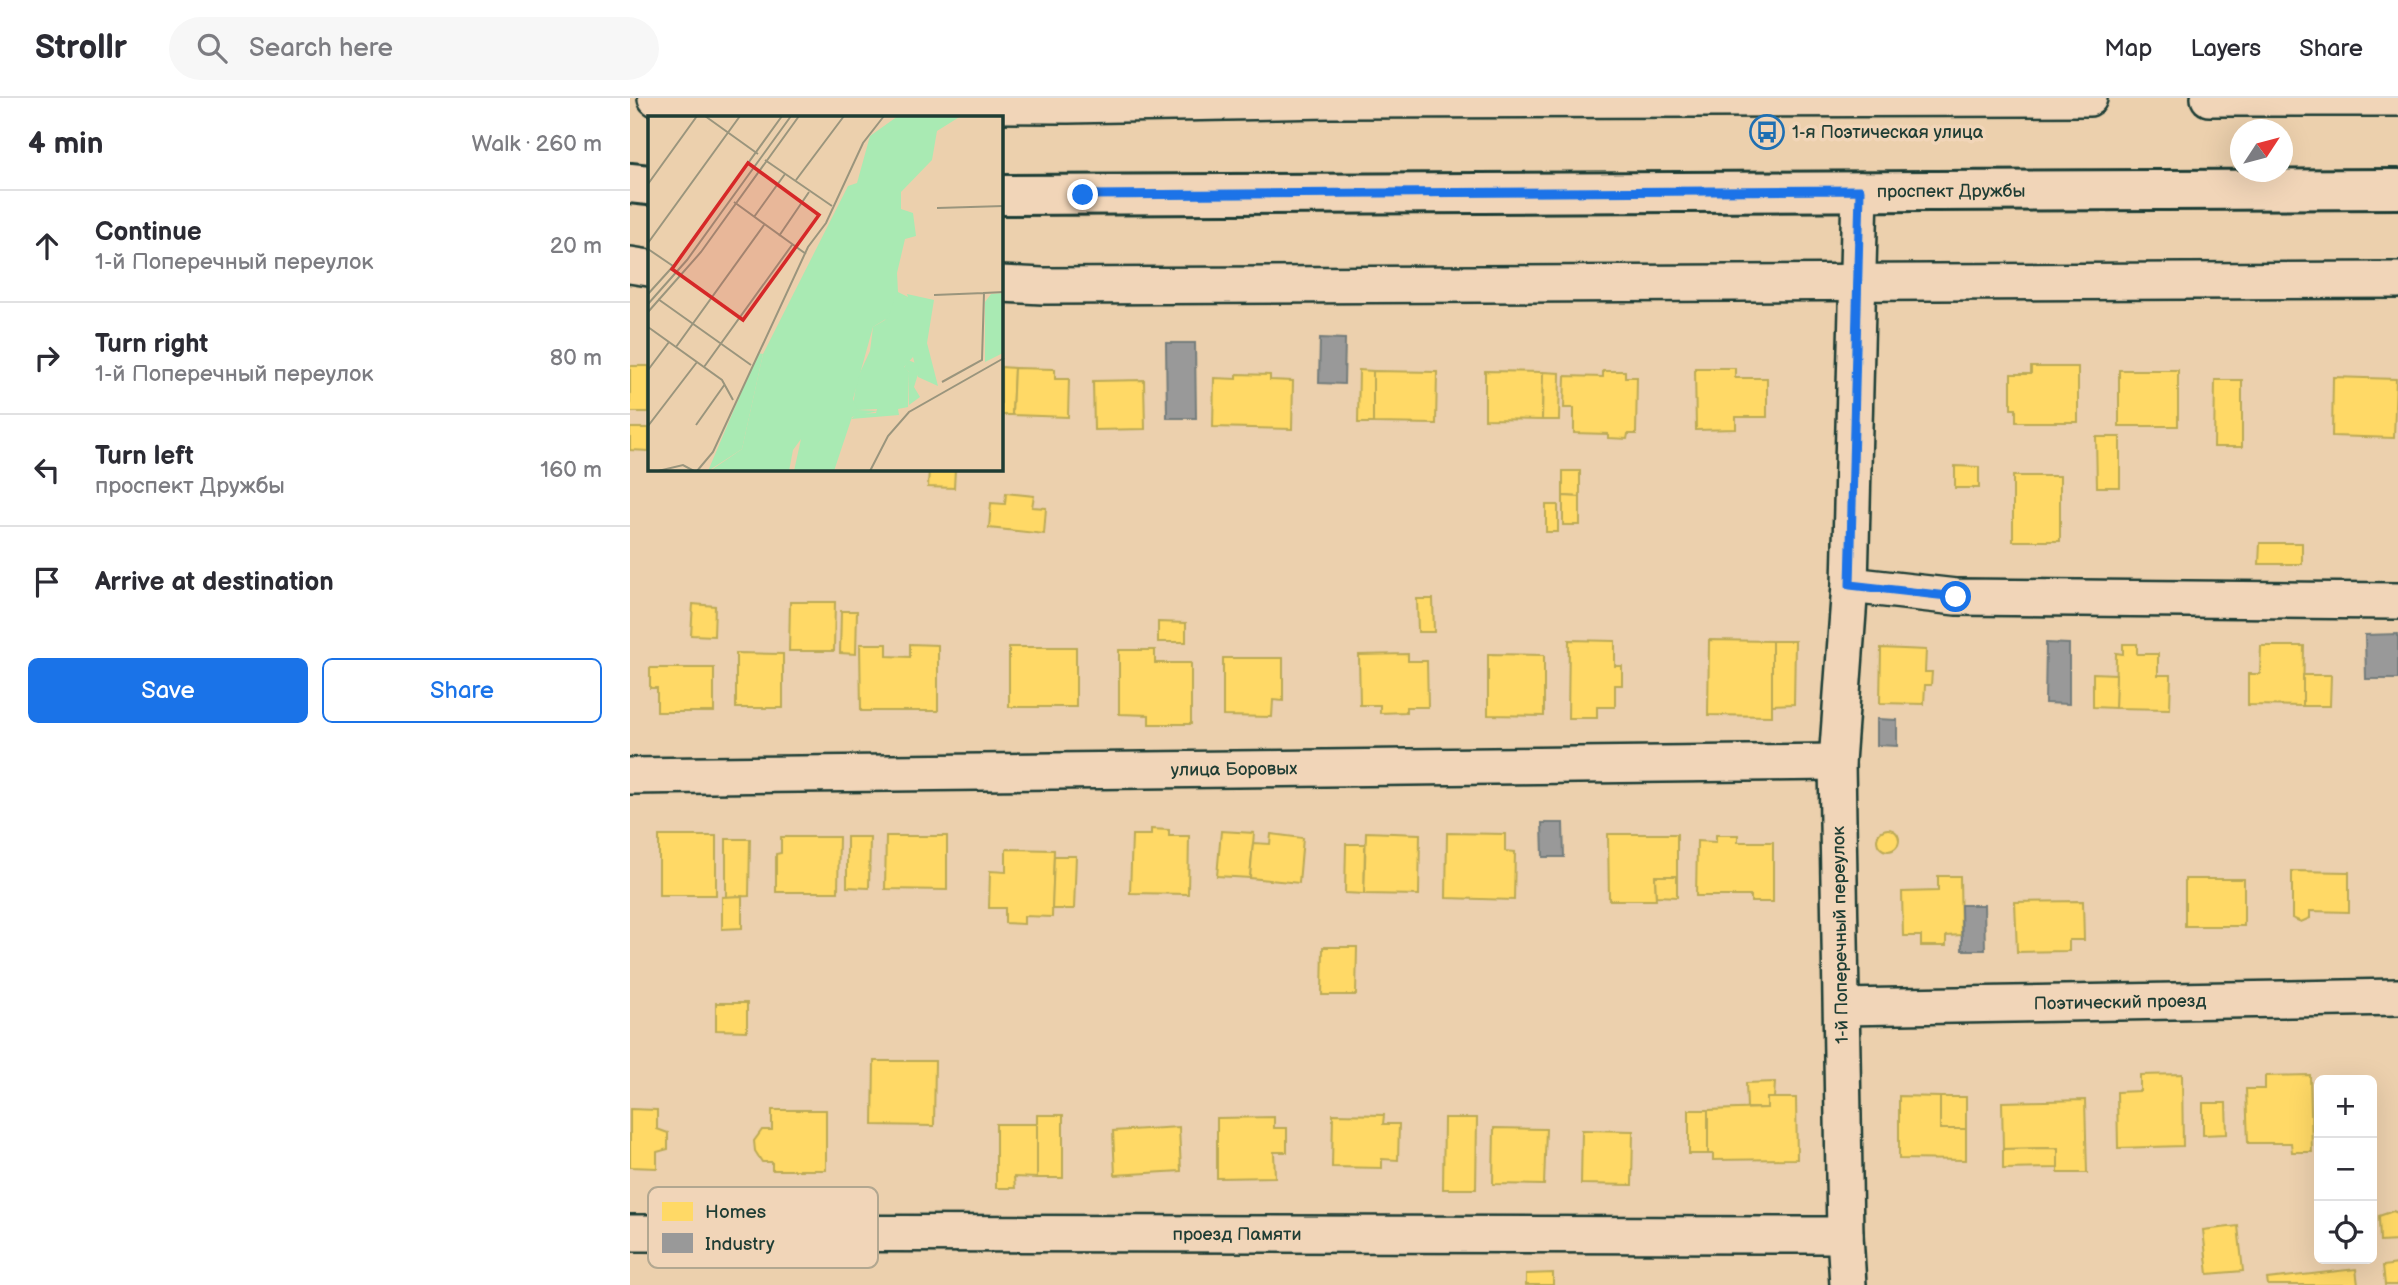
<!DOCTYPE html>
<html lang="en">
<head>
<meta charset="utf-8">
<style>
	body { margin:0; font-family:"Balsamiq Sans",sans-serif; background:#f7f7f7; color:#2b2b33 }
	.controls { position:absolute; right:21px; bottom:21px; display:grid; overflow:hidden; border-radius:10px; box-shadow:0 7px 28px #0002 }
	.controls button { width:63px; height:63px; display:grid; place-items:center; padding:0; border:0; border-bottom:2px solid #e1e1e2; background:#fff; color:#2b2b33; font:35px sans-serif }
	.compass { position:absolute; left:1600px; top:21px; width:63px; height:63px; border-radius:50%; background:#fff; box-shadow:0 7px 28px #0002; rotate:54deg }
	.stop { position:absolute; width:21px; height:21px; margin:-16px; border:5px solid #1a73e8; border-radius:50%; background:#fff }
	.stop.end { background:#1a73e8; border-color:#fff; box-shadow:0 2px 7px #0008 }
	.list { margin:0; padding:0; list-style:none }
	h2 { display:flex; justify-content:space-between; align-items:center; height:91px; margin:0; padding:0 28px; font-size:30px }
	h2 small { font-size:23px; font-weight:400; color:#7c7c81 }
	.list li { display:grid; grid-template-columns:46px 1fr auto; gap:21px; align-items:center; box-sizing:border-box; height:112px; padding:0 28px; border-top:2px solid #e1e1e2 }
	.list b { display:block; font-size:26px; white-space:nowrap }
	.list p { margin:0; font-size:23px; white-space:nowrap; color:#7c7c81 }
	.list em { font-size:23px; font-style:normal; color:#7c7c81 }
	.actions { display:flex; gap:14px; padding:21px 28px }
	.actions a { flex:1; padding:16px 0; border:2px solid #1a73e8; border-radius:10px; text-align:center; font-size:24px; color:#1a73e8 }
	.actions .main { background:#1a73e8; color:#fff }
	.icon { flex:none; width:38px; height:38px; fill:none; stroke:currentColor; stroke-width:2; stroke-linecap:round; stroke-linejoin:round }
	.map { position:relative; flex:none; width:1768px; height:1187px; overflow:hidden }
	header { display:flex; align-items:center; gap:42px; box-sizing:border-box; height:98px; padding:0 35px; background:#fff; border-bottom:2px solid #e1e1e2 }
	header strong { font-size:33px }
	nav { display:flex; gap:38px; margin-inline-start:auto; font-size:24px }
	.search { width:490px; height:63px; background:#f7f7f7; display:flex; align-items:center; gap:18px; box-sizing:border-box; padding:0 24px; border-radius:38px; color:#7c7c81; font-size:26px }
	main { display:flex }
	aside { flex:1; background:#fff }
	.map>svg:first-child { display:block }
	.homes { fill:#ffd966; stroke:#bcaa57; stroke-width:2 }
	.industry { fill:#999; stroke:#747d7b; stroke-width:2 }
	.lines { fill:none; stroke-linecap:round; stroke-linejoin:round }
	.street-casing { stroke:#1f3d34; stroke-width:40 }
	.secondary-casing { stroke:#1f3d34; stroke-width:44 }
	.street { stroke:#f1d5b8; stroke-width:35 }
	.secondary { stroke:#f1d5b8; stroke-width:38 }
	.route { stroke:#1a73e8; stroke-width:9 }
	.labels { text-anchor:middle; stroke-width:7; stroke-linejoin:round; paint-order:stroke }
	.poi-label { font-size:18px; fill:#1f3d34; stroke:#f1d5b8; text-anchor:start }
	.street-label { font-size:18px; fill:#1f3d34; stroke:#f1d5b8 }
	.inset-road { fill:none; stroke:#9a957d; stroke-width:2 }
	.view { fill:#d62828; fill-opacity:0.15; stroke:#d62828; stroke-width:3.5 }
	.inset-edge { fill:none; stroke:#1f3d34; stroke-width:3.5 }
	.key { fill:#f1d5b8; stroke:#b2a790; stroke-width:2 }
	.key-label { font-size:19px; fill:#1f3d34 }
</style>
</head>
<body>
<header>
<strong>Strollr</strong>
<div class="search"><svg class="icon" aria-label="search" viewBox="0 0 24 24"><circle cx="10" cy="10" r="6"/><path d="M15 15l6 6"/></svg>Search here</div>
<nav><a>Map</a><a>Layers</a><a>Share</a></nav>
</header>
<main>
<aside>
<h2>4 min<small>Walk · 260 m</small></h2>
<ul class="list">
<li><svg class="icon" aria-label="ahead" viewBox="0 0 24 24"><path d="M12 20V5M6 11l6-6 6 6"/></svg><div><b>Continue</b><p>1-й Поперечный переулок</p></div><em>20 m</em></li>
<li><svg class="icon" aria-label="right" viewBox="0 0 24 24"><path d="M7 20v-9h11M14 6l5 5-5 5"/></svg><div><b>Turn right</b><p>1-й Поперечный переулок</p></div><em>80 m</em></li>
<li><svg class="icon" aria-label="left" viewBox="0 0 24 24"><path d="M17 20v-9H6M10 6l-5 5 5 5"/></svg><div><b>Turn left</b><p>проспект Дружбы</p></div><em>160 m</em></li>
<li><svg class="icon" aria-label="arrive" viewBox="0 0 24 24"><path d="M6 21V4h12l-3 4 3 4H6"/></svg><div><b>Arrive at destination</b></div></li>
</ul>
<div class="actions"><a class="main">Save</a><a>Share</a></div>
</aside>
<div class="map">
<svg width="1768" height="1187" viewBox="0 0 1768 1187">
	<rect width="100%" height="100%" fill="#ecd0ad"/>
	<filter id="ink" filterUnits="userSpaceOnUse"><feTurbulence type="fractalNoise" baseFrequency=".0143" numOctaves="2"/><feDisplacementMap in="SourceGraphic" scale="14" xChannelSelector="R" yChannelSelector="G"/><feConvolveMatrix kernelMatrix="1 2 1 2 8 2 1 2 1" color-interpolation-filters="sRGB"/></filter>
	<g filter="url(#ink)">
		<g class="homes">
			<rect x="0" y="268" width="19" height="46"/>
			<polygon points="371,269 384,270 382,317 371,317"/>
			<polygon points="1401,269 1448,269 1448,324 1386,324 1386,311 1381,311 1381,276 1401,276"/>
			<polygon points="384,270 425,271 425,281 439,281 438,319 382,317"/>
			<polygon points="1065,270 1105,270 1105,280 1137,280 1137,319 1106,319 1106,331 1066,332"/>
			<polygon points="729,272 743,273 743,325 728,325"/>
			<rect x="1489" y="272" width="59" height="56"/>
			<polygon points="743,273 807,274 806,326 743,325"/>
			<polygon points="855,273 913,274 912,322 855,321"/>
			<polygon points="973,273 995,273 995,279 1007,279 1006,336 998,336 997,341 978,340 978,336 944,335 944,310 934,310 935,278 973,279"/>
			<polygon points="913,274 930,275 929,322 912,322"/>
			<polygon points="607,276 640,277 640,282 663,283 662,331 583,329 584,280 607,281"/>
			<polygon points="1703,279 1766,281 1764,340 1702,338"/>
			<polygon points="514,282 515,331 464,332 463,283"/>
			<polygon points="1585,282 1612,282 1612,349 1584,349"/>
			<polygon points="0,330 19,330 19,353 0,352"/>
			<polygon points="1466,339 1490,339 1490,389 1467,389"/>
			<polygon points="1325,368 1349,369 1349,390 1325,390"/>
			<polygon points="299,371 325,371 324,390 298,389"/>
			<polygon points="933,373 950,373 950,399 933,398"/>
			<rect x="1383" y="378" width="47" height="65"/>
			<polygon points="376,395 404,398 402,409 416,410 414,436 359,430 361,405 375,406"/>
			<polygon points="933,398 950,399 950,427 933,427"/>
			<rect x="916" y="407" width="12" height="27"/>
			<polygon points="1630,445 1672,445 1672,466 1629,466"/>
			<polygon points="787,501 803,501 804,534 788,534"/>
			<polygon points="160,504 205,504 204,553 159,553"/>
			<polygon points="63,506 85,508 84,538 61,537"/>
			<polygon points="211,513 227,513 226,556 210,555"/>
			<polygon points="528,524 556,525 556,544 528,544"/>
			<polygon points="939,542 985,543 985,568 992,568 992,587 985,587 985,609 967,609 967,620 938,620"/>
			<polygon points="1079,542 1142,543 1142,618 1078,617"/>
			<polygon points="1142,543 1165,543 1164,606 1142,607"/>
			<polygon points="230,546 257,546 257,558 280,559 280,546 308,547 308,613 231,613"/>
			<polygon points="1493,546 1507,546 1507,556 1528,556 1528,577 1541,577 1540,611 1485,610 1486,555 1493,556"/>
			<polygon points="1631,548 1674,548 1673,608 1618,607 1618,576 1630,576"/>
			<rect x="379" y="549" width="67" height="60"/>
			<polygon points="1251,550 1296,552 1295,574 1302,574 1301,587 1295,587 1294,606 1250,605"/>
			<polygon points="489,552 525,552 525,565 561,565 561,626 519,626 519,617 489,616"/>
			<polygon points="106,555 153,556 153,610 106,610"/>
			<polygon points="778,556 778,563 797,563 798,609 776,609 776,614 750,615 750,607 730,607 729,557"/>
			<polygon points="858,556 914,557 914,618 858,617"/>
			<polygon points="593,560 653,560 653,603 643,602 642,619 593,618"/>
			<polygon points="20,570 84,570 84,614 27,614 27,590 20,590"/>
			<polygon points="1463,575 1486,576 1485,610 1463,609"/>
			<polygon points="1673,577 1701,577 1700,608 1673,608"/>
			<polygon points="521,731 539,732 539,738 559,738 558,796 500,795 502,737 521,737"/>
			<circle cx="1258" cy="742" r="11"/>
			<polygon points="591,733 624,735 620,780 587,778"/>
			<polygon points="736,734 790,736 789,797 734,796"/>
			<polygon points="817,735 875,736 875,753 885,754 884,802 816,800"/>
			<polygon points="641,736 673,740 669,785 620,780 623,745 640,746"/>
			<polygon points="978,736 1047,736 1047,778 1025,778 1026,802 979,802"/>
			<polygon points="1086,737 1108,737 1108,744 1143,744 1143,804 1121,804 1121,798 1066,798 1067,743 1086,744"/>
			<rect x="29" y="738" width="57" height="59"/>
			<polygon points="256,738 317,738 317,792 255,791"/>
			<polygon points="151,739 209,739 208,794 146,794 146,756 151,755"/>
			<polygon points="217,739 240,739 239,790 217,789"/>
			<polygon points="96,741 120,741 119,798 96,799"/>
			<polygon points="716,746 735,746 734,796 715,795"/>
			<polygon points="376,751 424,752 422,819 394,818 394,826 375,825 375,810 359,810 360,773 376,774"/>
			<polygon points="424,758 446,758 444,811 422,811"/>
			<polygon points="1662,773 1719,774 1719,814 1680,813 1680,820 1671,824 1662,820"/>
			<polygon points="1025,778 1047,778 1047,799 1026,798"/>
			<polygon points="1308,778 1330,778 1331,837 1316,838 1316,848 1291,848 1291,838 1273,838 1272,794 1308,793"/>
			<rect x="1555" y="781" width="59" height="47"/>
			<polygon points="112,798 112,830 92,831 92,799"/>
			<polygon points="1453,803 1454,842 1439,842 1439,853 1387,854 1385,804"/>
			<polygon points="693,849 727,849 726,897 692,897"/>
			<polygon points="86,905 117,905 117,933 86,932"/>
			<polygon points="244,963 305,963 304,1028 243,1027"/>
			<polygon points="1552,976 1553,1048 1488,1050 1487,994 1510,993 1510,977"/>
			<polygon points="1680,977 1682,1054 1662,1054 1661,1045 1618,1045 1616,991 1635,991 1635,978"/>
			<polygon points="1145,984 1144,1000 1137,1000 1137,1010 1117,1010 1116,985"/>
			<polygon points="1269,998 1310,999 1310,1031 1336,1031 1336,1062 1269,1061"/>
			<rect x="1310" y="999" width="26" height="32"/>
			<polygon points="1137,1000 1166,1000 1167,1061 1083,1062 1083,1056 1078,1056 1078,1012 1137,1010"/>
			<polygon points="1455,1002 1457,1075 1428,1075 1428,1050 1373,1051 1372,1004"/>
			<polygon points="1573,1005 1596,1005 1597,1036 1573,1037"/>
			<polygon points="0,1011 27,1012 27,1031 38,1035 38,1051 27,1054 27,1070 0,1069"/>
			<polygon points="142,1012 196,1012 196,1072 142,1072 142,1064 132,1064 125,1053 124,1043 132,1032 142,1032"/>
			<rect x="1059" y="1012" width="19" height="44"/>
			<polygon points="703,1016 754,1017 753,1026 769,1026 768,1062 752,1061 752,1070 702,1069"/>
			<rect x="407" y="1017" width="26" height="63"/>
			<polygon points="644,1019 644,1030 657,1030 657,1054 644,1054 645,1079 587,1080 587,1020"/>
			<polygon points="814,1020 847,1020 846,1091 813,1091"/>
			<polygon points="366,1026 407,1026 407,1080 384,1079 385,1090 366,1090"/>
			<polygon points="549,1029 551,1073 485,1077 483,1033"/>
			<polygon points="864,1030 916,1031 914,1087 863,1086"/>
			<polygon points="952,1032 1003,1033 1002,1087 951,1086"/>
			<polygon points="1428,1050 1428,1070 1373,1071 1373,1051"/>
			<polygon points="1763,1113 1768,1115 1768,1143 1750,1144 1749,1118"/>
			<polygon points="1608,1128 1613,1173 1578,1176 1573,1132"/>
			<polygon points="1768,1166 1768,1187 1755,1187 1753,1168"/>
			<polygon points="1726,1171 1728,1187 1638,1187 1637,1181"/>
			<polygon points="923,1175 923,1187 896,1187 896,1176"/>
		</g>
		<g class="industry">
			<polygon points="690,240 715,241 714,286 689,285"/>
			<polygon points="536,245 565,245 566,320 537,320"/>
			<polygon points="1768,536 1768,581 1736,581 1735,537"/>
			<polygon points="1416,545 1439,546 1439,606 1415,605"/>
			<polygon points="1247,621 1267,622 1267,648 1247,647"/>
			<polygon points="912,725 933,725 934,759 913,759"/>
			<polygon points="1331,807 1354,807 1355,852 1332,852"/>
		</g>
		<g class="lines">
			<g class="street-casing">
				<g id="street">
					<polyline points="26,0 94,6 438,7 701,2 1459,0"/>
					<polyline points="1579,0 1768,0"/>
					<polyline points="0,167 19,170"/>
					<polyline points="371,186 413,188 1768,182"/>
					<polyline points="1220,487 1326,499 1768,503"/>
					<path id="s1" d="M0,678L1207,664"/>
					<path id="s2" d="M1212,909L1768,899"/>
					<path id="s3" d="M0,1135L1215,1137"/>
					<polyline points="1218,1187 1215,1137 1207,664 1220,487 1230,92"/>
				</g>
			</g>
			<g class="secondary-casing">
				<g id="secondary">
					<polyline points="0,85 19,87"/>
					<path id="s4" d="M371,97L1768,91"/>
				</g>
			</g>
			<use href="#street" class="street"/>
			<use href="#secondary" class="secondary"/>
		</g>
	</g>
	<g class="lines" filter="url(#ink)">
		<polyline class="route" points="453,97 1230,92 1220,487 1326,499"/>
	</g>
	<defs>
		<g id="bus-ring" transform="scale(1.75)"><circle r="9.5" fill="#f1d5b8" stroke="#1f6fb2" stroke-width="1.5"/><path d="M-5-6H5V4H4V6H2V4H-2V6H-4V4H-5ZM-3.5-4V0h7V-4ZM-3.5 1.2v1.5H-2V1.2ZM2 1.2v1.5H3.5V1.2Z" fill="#1f6fb2"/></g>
	</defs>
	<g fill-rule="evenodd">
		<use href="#bus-ring" x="1137" y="34"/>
	</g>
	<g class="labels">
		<g class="poi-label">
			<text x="1162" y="40">1-я Поэтическая улица</text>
		</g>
		<g class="street-label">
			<text dy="6" stroke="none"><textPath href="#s4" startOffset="950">проспект Дружбы</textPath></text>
			<text dy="6" stroke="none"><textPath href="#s1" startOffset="604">улица Боровых</textPath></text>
			<text transform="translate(1210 837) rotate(-91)" y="6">1-й Поперечный переулок</text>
			<text dy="6" stroke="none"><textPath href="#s2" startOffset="278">Поэтический проезд</textPath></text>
			<text dy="6" stroke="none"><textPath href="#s3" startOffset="607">проезд Памяти</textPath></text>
		</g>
	</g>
	<g transform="translate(18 18)">
		<rect width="355" height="355" fill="#ecd0ad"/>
		<path d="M355,177V237L337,246V186L343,178ZM259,178L286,184L279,227L290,270L270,261L265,241L256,251L261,256L260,291L250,293L251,299L203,303L209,298L228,297L229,293L210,294L205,289L209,263L222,235L225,211L237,204L245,182L260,181ZM110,237L115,238L94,333L60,355Z" fill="#a9eab3"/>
		<path d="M250,0H313L289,15L284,44L253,76V93L265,97L268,120L257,123L249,157L250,176L260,181L246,183L241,201L225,211L205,283L210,294L230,295L204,301L186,355H146L153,323L145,334L141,355H62L94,333L115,238L200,70L209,67L222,20ZM260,244L270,248L271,255L266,271L272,281L261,289V256L256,252Z" fill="#a9eab3"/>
		<path class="inset-road" d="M57,0L110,38M117,44L184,90M148,64L196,0M0,68L49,0M86,86L158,138M289,92L356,90M106,101L137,58M131,120L161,76M0,127L92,0M0,133L25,150M0,178L28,147L134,0M286,179L336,177M10,183L103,249M0,188L39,144L143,0M0,196L53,136L151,0M0,211L74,264L85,284M28,231L116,109M56,251L144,129M0,254L21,226M294,266L334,244L336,177L356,176M48,309L77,268M0,310L49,246M10,355L35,349L46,355M49,355L65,336L160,131L178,107L215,27L236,0M222,355L240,320L261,296L356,242"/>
		<path class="view" d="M100,47L171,99L95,204L24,153Z"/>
		<rect width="355" height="355" class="inset-edge"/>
	</g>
	<rect x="18" y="1089" width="230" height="81" rx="10" class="key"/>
	<rect x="32" y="1104" width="31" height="19" fill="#ffd966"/>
	<rect x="32" y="1135" width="31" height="20" fill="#999"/>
	<g class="key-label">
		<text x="75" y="1120">Homes</text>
		<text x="75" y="1152">Industry</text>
	</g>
</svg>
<div class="controls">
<button>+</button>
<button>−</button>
<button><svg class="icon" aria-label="locate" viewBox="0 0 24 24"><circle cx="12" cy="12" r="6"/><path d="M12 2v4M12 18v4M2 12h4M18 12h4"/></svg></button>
</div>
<svg class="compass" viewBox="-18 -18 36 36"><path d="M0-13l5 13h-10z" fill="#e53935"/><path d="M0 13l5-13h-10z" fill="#7c7c81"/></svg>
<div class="stop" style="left:1326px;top:499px"></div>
<div class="stop end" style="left:453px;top:97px"></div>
</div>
</main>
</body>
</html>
